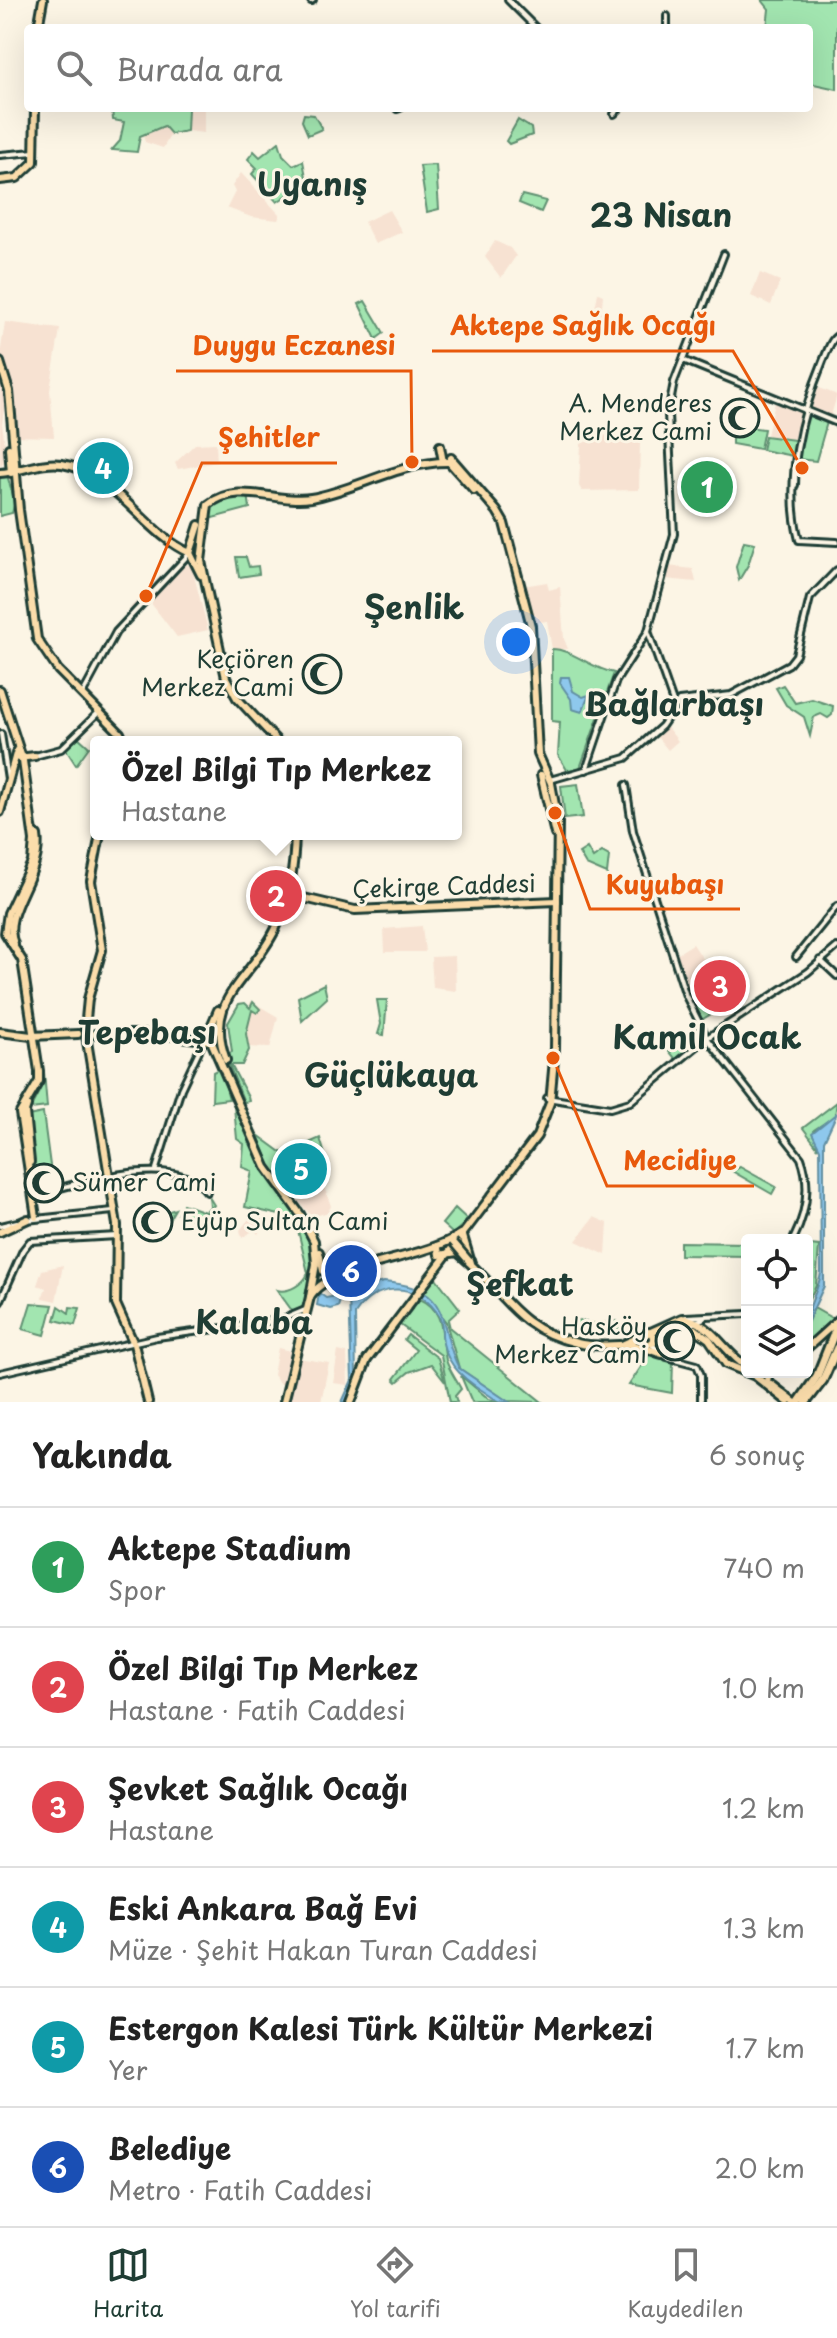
<!DOCTYPE html>
<html lang="tr">
<head>
<meta charset="utf-8">
<style>
	body { margin:0; font-family:"Playpen Sans",sans-serif; background:#f6f6f6; color:#222 }
	.controls { position:absolute; right:24px; bottom:24px; display:grid; overflow:hidden; border-radius:8px; box-shadow:0 8px 32px #0002 }
	.controls button { width:72px; height:72px; display:grid; place-items:center; padding:0; border:0; border-bottom:2px solid #e0e0e0; background:#fff; color:#222; font:40px sans-serif }
	.you { position:absolute; left:516px; top:642px; width:28px; height:28px; margin:-20px; border:6px solid #fff; border-radius:50%; background:#1a73e8; box-shadow:0 0 0 12px #1a73e833 }
	.badge { display:grid; place-items:center; width:52px; height:52px; border-radius:50%; background:#1f3d34; color:#fff; font-size:26px; font-weight:700 }
	.pin { position:absolute; translate:-50% -50%; border:4px solid #fff; box-shadow:0 2px 8px #0006 }
	.popup { position:absolute; left:90px; top:736px; width:372px; height:104px; box-sizing:border-box; display:grid; place-content:center; border-radius:8px; background:#fff; filter:drop-shadow(0 2px 6px #0005); font-size:26px; white-space:nowrap; color:#767676 }
	.popup b { font-size:30px; color:#222 }
	.popup::after { content:''; position:absolute; left:50%; top:100%; margin-left:-16px; border:16px solid transparent; border-top-color:#fff }
	.list { margin:0; padding:0; list-style:none }
	h2 { display:flex; justify-content:space-between; align-items:center; height:104px; margin:0; padding:0 32px; font-size:34px }
	h2 small { font-size:26px; font-weight:400; color:#767676 }
	.list li { display:grid; grid-template-columns:52px 1fr auto; gap:24px; align-items:center; box-sizing:border-box; height:120px; padding:0 32px; border-top:2px solid #e0e0e0 }
	.list b { display:block; font-size:30px; white-space:nowrap }
	.list p { margin:0; font-size:26px; white-space:nowrap; color:#767676 }
	.list em { font-size:26px; font-style:normal; color:#767676 }
	.icon { flex:none; width:44px; height:44px; fill:none; stroke:currentColor; stroke-width:2; stroke-linecap:round; stroke-linejoin:round }
	.map { position:relative; flex:none; width:837px; height:1402px; overflow:hidden }
	.search { position:absolute; background:#fff; box-shadow:0 8px 32px #0002; left:24px; right:24px; top:24px; height:88px; display:flex; align-items:center; gap:20px; box-sizing:border-box; padding:0 28px; border-radius:8px; color:#767676; font-size:30px }
	.sheet { height:824px; background:#fff }
	nav { display:flex; justify-content:space-around; align-items:center; box-sizing:border-box; height:112px; border-top:2px solid #e0e0e0; background:#fff; font-size:22px; color:#767676 }
	nav a { display:grid; justify-items:center; gap:4px }
	nav .on { color:#1f3d34 }
	.map>svg:first-child { display:block }
	.built { fill:#f7e2d2 }
	.green { fill:#a2e5b0; stroke:#609172; stroke-width:2 }
	.water { fill:#8ec8ed; stroke:#6290a3; stroke-width:2 }
	.lines { fill:none; stroke-linecap:round; stroke-linejoin:round }
	.minor-casing { stroke:#1f3d34; stroke-width:10 }
	.major-casing { stroke:#1f3d34; stroke-width:12 }
	.highway-casing { stroke:#1f3d34; stroke-width:13 }
	.minor { stroke:#fcf5e5; stroke-width:4 }
	.major { stroke:#fbddab; stroke-width:6 }
	.highway { stroke:#fbddab; stroke-width:7 }
	.major-bridge-casing { stroke:#1f3d34; stroke-width:12; stroke-linecap:butt }
	.major-bridge { stroke:#fbddab; stroke-width:6 }
	.labels { text-anchor:middle; stroke-width:6; stroke-linejoin:round; paint-order:stroke }
	.poi-label { font-size:24px; fill:#1f3d34; stroke:#fcf5e5; text-anchor:end }
	.street-label { font-size:24px; fill:#1f3d34; stroke:#fcf5e5 }
	.district-label { font-size:32px; font-weight:bold; fill:#1f3d34; stroke:#fcf5e5 }
	.leader { fill:none; stroke:#e8590c; stroke-width:3 }
	.callout-dot { fill:#e8590c; stroke:#fcf5e5; stroke-width:3 }
	.callout-label { font-size:26px; text-anchor:middle; font-weight:bold; fill:#e8590c; stroke:#fcf5e5; stroke-width:6; stroke-linejoin:round; paint-order:stroke }
</style>
</head>
<body>
<div class="map">
<svg width="837" height="1402" viewBox="0 0 837 1402">
	<rect width="100%" height="100%" fill="#fcf5e5"/>
	<filter id="ink" filterUnits="userSpaceOnUse"><feTurbulence type="fractalNoise" baseFrequency=".0125" numOctaves="2"/><feDisplacementMap in="SourceGraphic" scale="16" xChannelSelector="R" yChannelSelector="G"/><feConvolveMatrix kernelMatrix="1 2 1 2 8 2 1 2 1" color-interpolation-filters="sRGB"/></filter>
	<g filter="url(#ink)">
		<g class="built">
			<polygon points="188,108 204,108 204,133 187,131"/>
			<polygon points="165,125 171,134 163,148 145,142 143,135"/>
			<polygon points="241,173 280,215 278,220 251,217 227,208 235,192 232,186"/>
			<polygon points="389,210 402,232 375,244 364,222"/>
			<polygon points="495,241 510,248 516,256 501,278 485,257"/>
			<polygon points="760,273 780,281 771,305 751,296"/>
			<polygon points="598,293 603,295 600,327 591,327"/>
			<polygon points="5,322 60,329 50,390 54,437 13,436 9,382 0,355"/>
			<polygon points="0,375 6,395 2,424 7,459 0,466"/>
			<polygon points="817,387 837,395 830,419 806,410"/>
			<polygon points="775,402 801,411 794,440 767,435"/>
			<polygon points="601,435 640,439 639,490 582,491 579,486 581,444"/>
			<polygon points="216,443 217,462 178,469 175,463 195,444"/>
			<polygon points="191,564 208,630 177,637 150,602 137,615 130,608 161,575 160,579 165,584 182,566"/>
			<polygon points="668,566 693,569 696,582 665,579"/>
			<polygon points="547,582 549,590 560,587 564,639 568,649 552,649 547,621 533,623 523,586"/>
			<polygon points="666,726 678,741 668,750 657,737"/>
			<polygon points="422,926 425,952 385,952 384,929"/>
			<polygon points="693,944 715,977 688,993 675,955"/>
			<polygon points="455,956 456,991 433,988 431,957"/>
			<polygon points="251,1001 278,1017 270,1048 246,1047 246,1017"/>
			<polygon points="314,1188 325,1189 331,1206 328,1212 312,1217 292,1194"/>
			<polygon points="253,1214 267,1218 258,1234 254,1230 242,1238 240,1230"/>
			<polygon points="594,1217 608,1223 606,1255 576,1241"/>
			<polygon points="63,1265 56,1301 42,1298 46,1288 37,1285 42,1270"/>
			<polygon points="278,1348 290,1351 286,1384 280,1384 273,1375"/>
			<polygon points="338,1351 347,1353 348,1385 333,1383"/>
			<polygon points="298,1358 329,1363 321,1402 290,1402"/>
		</g>
		<g class="green">
			<polygon points="762,0 837,0 837,89 809,83 809,28 767,28 769,9"/>
			<polygon points="112,108 188,108 187,131 171,134 164,126 140,136 137,152 112,150 120,141 124,122 113,120"/>
			<polygon points="304,114 314,115 322,129 308,135 302,121"/>
			<polygon points="518,120 531,128 532,135 509,144 506,141"/>
			<polygon points="279,142 283,155 293,165 303,161 307,182 277,202 252,174 257,168 248,159 254,151 260,157"/>
			<polygon points="436,165 439,209 427,212 420,166"/>
			<polygon points="522,195 546,201 541,212 519,203"/>
			<polygon points="365,301 384,333 376,339 359,304"/>
			<polygon points="806,414 827,422 816,461 797,459"/>
			<polygon points="732,425 764,429 760,449 732,444"/>
			<polygon points="765,436 795,440 793,456 762,450"/>
			<polygon points="691,474 725,477 723,500 689,497"/>
			<polygon points="7,475 15,502 12,513 0,516 0,476"/>
			<polygon points="248,494 250,508 209,519 209,506 219,500"/>
			<polygon points="744,541 755,543 748,565 739,580 736,567"/>
			<polygon points="236,557 246,557 249,567 258,566 259,574 239,577"/>
			<path d="M552,649C571,649 590,668 614,673L580,768L567,770L558,755L560,722L552,721Z"/>
			<polygon points="783,685 795,703 812,699 833,706 832,715 828,718 821,714 814,717 810,736 804,717 786,705 776,688"/>
			<polygon points="77,736 89,747 76,765 65,748"/>
			<polygon points="578,784 583,817 565,819 561,786"/>
			<polygon points="587,848 593,858 602,852 609,856 607,874 586,865 579,853"/>
			<polygon points="324,984 327,998 302,1021 298,997"/>
			<polygon points="706,988 718,1010 701,1020 691,998"/>
			<polygon points="377,1000 387,1000 384,1035 378,1034 381,1024"/>
			<polygon points="253,1002 260,1009 257,1013 252,1010 246,1034 249,1050 242,1065 231,1065 248,1097 249,1101 244,1102 225,1055 232,1052 228,1023 239,1004 245,1003 250,1008"/>
			<polygon points="697,1035 701,1042 678,1062 669,1051 684,1039"/>
			<polygon points="221,1068 229,1099 212,1101 213,1072"/>
			<polygon points="44,1072 47,1107 30,1109 43,1084"/>
			<polygon points="233,1096 263,1169 306,1230 292,1218 245,1207 252,1171 242,1167 244,1144 237,1139"/>
			<polygon points="837,1102 835,1116 814,1130 818,1148 803,1128"/>
			<polygon points="43,1113 51,1173 35,1177 28,1116"/>
			<polygon points="258,1135 284,1154 320,1138 329,1168 318,1169 314,1188 292,1194 270,1165"/>
			<polygon points="740,1167 776,1187 772,1194 732,1171"/>
			<polygon points="209,1197 214,1205 198,1221 178,1214 183,1204 205,1212 210,1207"/>
			<polygon points="455,1208 468,1220 453,1234 442,1224"/>
			<polygon points="175,1209 159,1237 138,1229 140,1223 158,1228 161,1214"/>
			<path d="M297,1226L310,1233L313,1269L303,1307L293,1312L277,1290C288,1293 304,1284 308,1273Z"/>
			<polygon points="680,1242 747,1243 747,1256 680,1255"/>
			<polygon points="810,1245 819,1246 816,1286 807,1303"/>
			<polygon points="436,1278 460,1309 448,1320 450,1328 542,1402 507,1401 459,1368 446,1322 423,1294"/>
			<path d="M420,1299C446,1310 441,1337 446,1360C449,1370 456,1379 461,1389L455,1396L457,1402H450L441,1355L399,1324Z"/>
			<polygon points="31,1303 53,1305 45,1335 23,1329"/>
			<polygon points="59,1306 69,1313 70,1307 80,1308 75,1325 55,1320"/>
			<polygon points="814,1308 835,1320 807,1343 807,1323"/>
			<polygon points="572,1319 596,1324 617,1321 621,1329 570,1325"/>
			<polygon points="408,1335 438,1358 445,1382 431,1364 409,1372 397,1382 394,1379 416,1350 404,1340"/>
			<polygon points="651,1352 673,1362 672,1393 629,1385"/>
			<polygon points="461,1376 489,1399 500,1402 472,1402"/>
		</g>
		<g class="water">
			<polygon points="561,677 569,677 573,691 583,697 589,695 582,712 572,709 571,699 560,683"/>
			<path d="M837,1113L824,1141V1286L807,1323C807,1304 819,1291 821,1272L820,1149L812,1133Z"/>
			<path d="M384,1282C457,1288 436,1327 459,1368L509,1402C495,1402 494,1398 483,1391C463,1379 443,1361 442,1335C442,1326 442,1319 436,1311C413,1281 375,1283 355,1314L356,1385L348,1402H342L352,1380L349,1296L358,1288Z"/>
			<polygon points="319,1293 326,1298 336,1296 340,1301 338,1307 330,1309 317,1305"/>
		</g>
		<g class="lines">
			<g class="minor-casing">
				<g id="minor">
					<polyline points="508,0 536,28"/>
					<polyline points="311,1 313,0"/>
					<polyline points="667,16 667,28"/>
					<polyline points="397,109 400,108"/>
					<polyline points="614,114 620,108"/>
					<polyline points="0,155 34,152"/>
					<path d="M837,336C831,339 827,352 823,361C801,414 784,483 799,540L837,542"/>
					<polyline points="683,360 837,423"/>
					<polyline points="795,485 796,456"/>
					<polyline points="82,695 116,632 190,553"/>
					<polyline points="674,705 648,631 674,534 668,414 674,382 724,254"/>
					<polyline points="1,734 8,779"/>
					<polyline points="35,756 61,749 99,712"/>
					<polyline points="586,770 616,681 648,631"/>
					<polyline points="550,780 626,758 662,726 679,701 731,695 789,664 796,655 810,598 837,570"/>
					<path d="M626,785L633,831L686,996L707,1038L801,1158C811,1185 806,1214 793,1240"/>
					<polyline points="796,957 837,906"/>
					<polyline points="820,960 837,976"/>
					<polyline points="547,1098 610,1108 630,1102 707,1038 808,972 837,947"/>
					<polyline points="156,1169 181,1089 204,1040"/>
					<path d="M32,1196C76,1184 175,1150 207,1192"/>
					<polyline points="26,1220 113,1211"/>
					<polyline points="0,1226 17,1222"/>
					<polyline points="0,1302 23,1250 30,1241 117,1236"/>
					<polyline points="686,1317 747,1314"/>
					<polyline points="680,1330 704,1318"/>
					<polyline points="651,1344 667,1357 697,1365 701,1375 701,1402"/>
					<polyline points="0,1373 157,1337 281,1320 305,1310"/>
				</g>
			</g>
			<g class="major-casing">
				<g id="major">
					<polyline points="38,28 43,0"/>
					<polyline points="0,180 17,178 34,162 35,108"/>
					<polyline points="0,362 9,391 19,510 37,639 58,670 120,733 124,742"/>
					<polyline points="440,446 443,462"/>
					<polyline points="9,448 11,473"/>
					<polyline points="449,462 474,490"/>
					<path d="M0,473C20,472 42,461 62,464C114,472 144,533 190,553"/>
					<polyline points="190,553 199,525"/>
					<polyline points="190,553 201,575"/>
					<polyline points="0,690 23,761 34,841 32,862 8,913 5,933 22,960 39,1071 39,1081 20,1113 36,1217"/>
					<path d="M278,742L237,698L226,678L201,561L208,505C239,480 277,504 311,498C356,490 403,461 449,462"/>
					<polyline points="19,758 35,756"/>
					<polyline points="541,775 555,834"/>
					<polyline points="0,812 17,750"/>
					<polyline points="100,834 91,881 102,950 88,999 85,1029 117,1225 116,1304 134,1344 148,1402"/>
					<polyline points="287,894 355,910 557,901"/>
					<path d="M14,944C0,911 44,875 37,835"/>
					<polyline points="0,1032 31,1036 78,1034"/>
					<polyline points="95,1034 160,1034 211,1041 266,1167 300,1214 314,1241 316,1264 310,1297 284,1402"/>
					<polyline points="206,1038 218,1010"/>
					<path d="M226,1060C203,998 250,981 275,930C290,899 294,868 295,834"/>
					<polyline points="27,1106 25,1112 30,1162"/>
					<polyline points="0,1232 28,1219"/>
					<polyline points="463,1236 471,1263"/>
					<path d="M438,1248L439,1255L457,1252C502,1287 511,1328 577,1343C594,1348 614,1344 632,1345C642,1346 652,1351 662,1354"/>
					<polyline points="319,1252 323,1271 335,1274"/>
					<path d="M310,1297C329,1263 422,1261 461,1234"/>
					<circle cx="648" cy="1338" r="6"/>
					<polyline points="652,1343 679,1330 695,1329 709,1339 726,1364 755,1376 788,1402"/>
					<path d="M624,1344L682,1318C713,1322 722,1351 747,1367"/>
					<polyline points="807,1348 837,1321"/>
					<polyline points="767,1381 769,1372"/>
					<polyline points="771,1384 794,1402"/>
					<polyline points="351,1402 367,1360 537,1136 550,1103 555,1048 558,821 551,783 538,754 531,626 504,523 497,511 451,458"/>
				</g>
			</g>
			<g class="highway-casing">
				<g id="highway">
					<polyline points="799,1402 817,1376 837,1326"/>
					<polyline points="806,1402 823,1380 837,1348"/>
				</g>
			</g>
			<use href="#minor" class="minor"/>
			<use href="#major" class="major"/>
			<use href="#highway" class="highway"/>
			<g class="major-bridge-casing">
				<polyline id="major-bridge" points="453,1242 469,1261"/>
			</g>
			<use href="#major-bridge" class="major-bridge"/>
		</g>
	</g>
	<defs>
		<g id="mosque-ring" transform="scale(2)"><circle r="9.5" fill="#fcf5e5" stroke="#1f3d34" stroke-width="1.5"/><path d="M3.5-4.9A6 6 0 1 0 3.5 4.9A5 5 0 1 1 3.5-4.9Z" fill="#1f3d34"/></g>
	</defs>
	<g fill-rule="evenodd">
		<use href="#mosque-ring" x="740" y="418"/>
		<use href="#mosque-ring" x="322" y="674"/>
		<use href="#mosque-ring" x="44" y="1183"/>
		<use href="#mosque-ring" x="153" y="1222"/>
		<use href="#mosque-ring" x="675" y="1341"/>
	</g>
	<g class="labels">
		<g class="poi-label">
			<text x="712" y="412">A. Menderes<tspan x="712" dy="28">Merkez Cami</tspan></text>
			<text x="294" y="668">Keçiören<tspan x="294" dy="28">Merkez Cami</tspan></text>
			<text x="72" y="1191" text-anchor="start">Sümer Cami</text>
			<text x="181" y="1230" text-anchor="start">Eyüp Sultan Cami</text>
			<text x="647" y="1335">Hasköy<tspan x="647" dy="28">Merkez Cami</tspan></text>
		</g>
		<g class="street-label">
			<text transform="translate(444 887) rotate(-2)" y="8">Çekirge Caddesi</text>
		</g>
		<g class="district-label">
			<text x="312" y="196">Uyanış</text>
			<text x="661" y="227">23 Nisan</text>
			<text x="414" y="619">Şenlik</text>
			<text x="674" y="716">Bağlarbaşı</text>
			<text x="147" y="1044">Tepebaşı</text>
			<text x="707" y="1049">Kamil Ocak</text>
			<text x="391" y="1087">Güçlükaya</text>
			<text x="520" y="1296">Şefkat</text>
			<text x="254" y="1334">Kalaba</text>
		</g>
	</g>
	<path class="leader" d="M802 468L733 351H432M412 462L411 371H176M146 596L202 463H337M555 813L590 909H740M553 1058L607 1186H754"/>
	<g class="callout-dot">
		<circle cx="802" cy="468" r="8"/>
		<circle cx="412" cy="462" r="8"/>
		<circle cx="146" cy="596" r="8"/>
		<circle cx="555" cy="813" r="8"/>
		<circle cx="553" cy="1058" r="8"/>
	</g>
	<g class="callout-label">
		<text x="583" y="335">Aktepe Sağlık Ocağı</text>
		<text x="294" y="355">Duygu Eczanesi</text>
		<text x="269" y="447">Şehitler</text>
		<text x="665" y="894">Kuyubaşı</text>
		<text x="680" y="1170">Mecidiye</text>
	</g>
</svg>
<div class="controls">
<button><svg class="icon" aria-label="locate" viewBox="0 0 24 24"><circle cx="12" cy="12" r="6"/><path d="M12 2v4M12 18v4M2 12h4M18 12h4"/></svg></button>
<button><svg class="icon" aria-label="layers" viewBox="0 0 24 24"><path d="M12 4l9 5-9 5-9-5zM3 14l9 5 9-5"/></svg></button>
</div>
<div class="you"></div>
<div class="pin badge" style="left:707px;top:487px;background:#2e9e5b">1</div>
<div class="pin badge" style="left:276px;top:896px;background:#e0444e">2</div>
<div class="popup"><b>Özel Bilgi Tıp Merkez</b>Hastane</div>
<div class="pin badge" style="left:720px;top:986px;background:#e0444e">3</div>
<div class="pin badge" style="left:103px;top:468px;background:#0f9aa8">4</div>
<div class="pin badge" style="left:301px;top:1169px;background:#0f9aa8">5</div>
<div class="pin badge" style="left:351px;top:1271px;background:#1a4fb4">6</div>
<div class="search"><svg class="icon" aria-label="search" viewBox="0 0 24 24"><circle cx="10" cy="10" r="6"/><path d="M15 15l6 6"/></svg>Burada ara</div>
</div>
<section class="sheet">
<h2>Yakında<small>6 sonuç</small></h2>
<ul class="list">
<li><span class="badge" style="background:#2e9e5b">1</span><div><b>Aktepe Stadium</b><p>Spor</p></div><em>740 m</em></li>
<li><span class="badge" style="background:#e0444e">2</span><div><b>Özel Bilgi Tıp Merkez</b><p>Hastane · Fatih Caddesi</p></div><em>1.0 km</em></li>
<li><span class="badge" style="background:#e0444e">3</span><div><b>Şevket Sağlık Ocağı</b><p>Hastane</p></div><em>1.2 km</em></li>
<li><span class="badge" style="background:#0f9aa8">4</span><div><b>Eski Ankara Bağ Evi</b><p>Müze · Şehit Hakan Turan Caddesi</p></div><em>1.3 km</em></li>
<li><span class="badge" style="background:#0f9aa8">5</span><div><b>Estergon Kalesi Türk Kültür Merkezi</b><p>Yer</p></div><em>1.7 km</em></li>
<li><span class="badge" style="background:#1a4fb4">6</span><div><b>Belediye</b><p>Metro · Fatih Caddesi</p></div><em>2.0 km</em></li>
</ul>
</section>
<nav>
<a class="on"><svg class="icon" aria-label="map" viewBox="0 0 24 24"><path d="M3 6l6-2 6 2 6-2v14l-6 2-6-2-6 2zM9 4v14M15 6v14"/></svg>Harita</a>
<a><svg class="icon" aria-label="directions" viewBox="0 0 24 24"><path d="M12 3l9 9-9 9-9-9zM9 14v-3h6M13 9l2 2-2 2"/></svg>Yol tarifi</a>
<a><svg class="icon" aria-label="saved" viewBox="0 0 24 24"><path d="M7 4h10v16l-5-4-5 4z"/></svg>Kaydedilen</a>
</nav>
</body>
</html>
